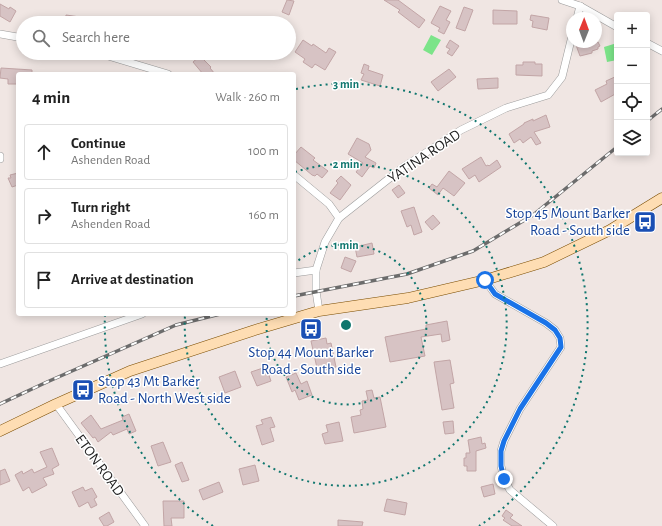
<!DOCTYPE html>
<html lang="en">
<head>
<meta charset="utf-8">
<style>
	body { margin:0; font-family:"Alegreya Sans",sans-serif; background:#f6f6f6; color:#222 }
	.controls { position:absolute; right:12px; top:12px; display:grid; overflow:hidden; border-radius:4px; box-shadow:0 2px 10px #0003 }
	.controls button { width:36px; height:36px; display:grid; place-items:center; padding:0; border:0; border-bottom:1px solid #e0e0e0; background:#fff; color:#222; font:20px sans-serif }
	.compass { position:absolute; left:566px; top:12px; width:36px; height:36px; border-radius:50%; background:#fff; box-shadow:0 2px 10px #0003; rotate:1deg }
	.stop { position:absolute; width:12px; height:12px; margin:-9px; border:3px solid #1a73e8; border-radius:50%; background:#fff }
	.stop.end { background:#1a73e8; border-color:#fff; box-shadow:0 1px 4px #0008 }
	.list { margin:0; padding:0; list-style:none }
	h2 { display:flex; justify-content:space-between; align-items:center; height:52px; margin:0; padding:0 16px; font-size:17px }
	h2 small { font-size:13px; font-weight:400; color:#767676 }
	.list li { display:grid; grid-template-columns:26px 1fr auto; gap:12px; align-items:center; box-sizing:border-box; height:56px; margin:0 8px 8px; padding:0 8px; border:1px solid #e0e0e0; border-radius:4px }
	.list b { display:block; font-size:15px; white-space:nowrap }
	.list p { margin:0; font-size:13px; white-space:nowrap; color:#767676 }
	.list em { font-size:13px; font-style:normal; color:#767676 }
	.icon { flex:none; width:22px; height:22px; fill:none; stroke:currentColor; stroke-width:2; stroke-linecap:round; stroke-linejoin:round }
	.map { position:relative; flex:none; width:662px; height:526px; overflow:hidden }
	.search { position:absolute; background:#fff; box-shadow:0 2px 10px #0003; left:16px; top:16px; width:280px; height:44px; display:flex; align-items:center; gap:10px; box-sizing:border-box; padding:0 14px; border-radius:22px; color:#767676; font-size:15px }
	.panel { position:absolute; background:#fff; box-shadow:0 2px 10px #0003; left:16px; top:72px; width:280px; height:244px; border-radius:4px }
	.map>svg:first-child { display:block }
	.pitch { fill:#7ce489 }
	.building { fill:#d7c3c4; stroke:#c2a5a6 }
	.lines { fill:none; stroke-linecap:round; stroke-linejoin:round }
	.street-casing { stroke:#9b9b9b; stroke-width:8 }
	.secondary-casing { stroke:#7a4c00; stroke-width:11 }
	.street { stroke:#fff; stroke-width:7 }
	.secondary { stroke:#feddb3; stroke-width:10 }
	.rail-casing { stroke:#6c6c6c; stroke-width:3.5 }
	.rail { stroke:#fff; stroke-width:2; stroke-dasharray:6; stroke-linecap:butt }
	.route { stroke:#1a73e8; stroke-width:5 }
	.ring { fill:none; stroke:#0f766e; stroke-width:2; stroke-dasharray:2 4 }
	.labels { text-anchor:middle; stroke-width:3; stroke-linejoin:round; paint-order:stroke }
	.street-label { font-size:15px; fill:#1e1e1e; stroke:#fff }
	.transit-label { font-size:15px; fill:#164399; stroke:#fff; text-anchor:end }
	.centre { fill:#0f766e; stroke:#fff; stroke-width:2 }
	.ring-label { font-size:12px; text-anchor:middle; font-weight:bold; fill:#0f766e; stroke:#fff; stroke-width:3; stroke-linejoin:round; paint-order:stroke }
</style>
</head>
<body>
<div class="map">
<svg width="662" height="526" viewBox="0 0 662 526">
	<rect width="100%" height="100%" fill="#f0e6e3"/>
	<g class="pitch">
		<polygon points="431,35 441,40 432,55 423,50"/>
		<polygon points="617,43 617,60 607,62 604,47"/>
	</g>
	<g class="building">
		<polygon points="287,0 294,1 289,15 282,12"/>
		<polygon points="384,0 398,0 425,20 419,28 398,12 400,10"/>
		<polygon points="0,4 9,9 10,7 16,11 10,22 0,16"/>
		<polygon points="440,6 451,11 446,20 450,22 444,34 438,31 440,28 431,23"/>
		<polygon points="464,7 473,10 465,31 456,28"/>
		<polygon points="493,10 517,11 517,24 493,24"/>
		<polygon points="66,15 80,17 79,23 65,23"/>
		<polygon points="531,15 549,18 547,30 532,27 533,21 530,20"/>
		<polygon points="303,40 312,46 313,44 326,53 329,48 336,52 325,70 315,64 312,68 303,62 305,59 295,52"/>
		<polygon points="450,40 459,46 452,56 447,53 450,49 446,47"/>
		<polygon points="578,42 598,42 600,46 598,47 598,49 592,51 592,53 580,56 576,45 579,45"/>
		<polygon points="200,56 211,67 210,68 215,74 203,74 193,62"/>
		<polygon points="523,62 535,62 535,64 542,64 542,76 516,75 516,65 523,65"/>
		<polygon points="364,64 369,66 368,70 383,75 380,86 361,80 364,74 361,73"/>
		<polygon points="1,68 32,70 32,74 18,74 18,84 8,84 8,79 0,78"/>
		<polygon points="449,69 456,77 438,91 431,82"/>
		<polygon points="617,76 617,93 601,102 595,90 607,84 606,81"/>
		<polygon points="498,78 498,88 478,89 477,79"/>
		<polygon points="546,115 550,127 534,132 541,143 536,145 531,137 523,143 520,139 514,143 509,134 524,124 524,123 533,119 533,121"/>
		<polygon points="357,138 369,144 371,150 365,157 376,163 374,168 370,166 362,177 356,172 363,163 348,154"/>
		<polygon points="301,147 315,158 313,160 328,171 322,178 317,174 315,176 312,175 294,160 294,155"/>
		<polygon points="481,157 486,166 488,165 489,166 497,160 501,167 479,182 475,175 469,179 462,169"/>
		<polygon points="449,171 465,183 454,196 443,188 438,195 429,188 432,184 437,187"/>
		<polygon points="18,173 18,185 12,187 8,178 11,178 10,175"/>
		<polygon points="341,176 351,185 340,200 330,193 338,183 336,181"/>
		<polygon points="399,185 405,193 398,198 392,190"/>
		<polygon points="414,207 422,232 414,235 411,225 407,227 401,211"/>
		<polygon points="433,215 440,223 432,230 425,222"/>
		<polygon points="372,243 374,254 357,257 355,247"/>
		<polygon points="345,257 356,261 351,272 341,268"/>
		<polygon points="447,321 450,340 442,342 441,334 421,337 425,356 390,362 385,337 426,329 426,325"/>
		<polygon points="326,338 327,344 331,343 336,367 324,370 323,367 317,368 311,341"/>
		<polygon points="450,360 454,383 450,384 454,408 442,410 434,362"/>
		<polygon points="266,367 271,381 257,386 251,372"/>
		<polygon points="235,371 241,387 225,393 219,377"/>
		<polygon points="296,373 301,384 307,381 312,395 299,400 295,390 292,392 286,377"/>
		<polygon points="372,390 374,398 380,397 386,427 354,433 351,417 361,415 360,410 363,409 362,401 368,400 366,391"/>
		<polygon points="129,414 136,431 129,434 127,429 113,435 111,432 98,442 95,437 93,438 81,423 91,415 101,429 123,420 122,417"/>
		<polygon points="271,417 275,427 270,428 274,441 262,445 256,426 263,424 261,420"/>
		<polygon points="453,421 454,433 445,434 443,422"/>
		<polygon points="339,422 343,441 325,444 322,434 328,432 326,425"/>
		<polygon points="481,437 482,444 485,443 486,448 476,451 476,471 467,471 467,466 464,466 464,458 466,458 466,453 470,453 468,440"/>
		<polygon points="163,442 171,462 158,466 151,446"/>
		<polygon points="52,448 59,465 52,469 54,474 43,478 47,485 32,493 29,487 23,491 15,475 22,471 23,474 32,469 34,473 47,467 40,452"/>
		<polygon points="182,462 189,480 182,482 175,465"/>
		<polygon points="255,465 259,481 243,485 239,469"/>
		<polygon points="5,469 10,481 0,485 0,471"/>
		<polygon points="219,482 223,492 203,500 199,490"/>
		<polygon points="493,484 495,494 484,497 481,487"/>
		<polygon points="83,487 85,491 92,488 97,497 94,499 97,505 91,508 88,502 79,507 72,492"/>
		<polygon points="387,499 407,503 405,515 384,511"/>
		<polygon points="163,501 184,501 184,518 171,518 172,526 164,526"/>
		<polygon points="506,510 513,515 510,518 522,526 512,526 503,520 505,518 502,516"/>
		<polygon points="109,512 114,522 107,526 104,526 99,518"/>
		<polygon points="338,520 363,522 362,526 338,526"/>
	</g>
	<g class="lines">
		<g class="street-casing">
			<g id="street">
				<polyline points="562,0 580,6 617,27"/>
				<polyline points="577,18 580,6"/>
				<polyline points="0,34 23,38"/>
				<polyline points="647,43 662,51"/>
				<polyline points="98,53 168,74"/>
				<polyline points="0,156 0,159"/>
				<polyline points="294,175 329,204 339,218"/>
				<polyline points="294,273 316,270"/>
				<polyline points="485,280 495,294 546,323 555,330 560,338 561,347 520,409 504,441 501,451 501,466 504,479 510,490 553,526"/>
				<polyline points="319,311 316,291 316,270 325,242 339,218 405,166 461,130 506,108 548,95 562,77 572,36"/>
				<polyline points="0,364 142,314"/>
				<polyline points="56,404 145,526"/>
			</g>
		</g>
		<g class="secondary-casing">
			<polyline id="secondary" points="0,431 56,404 130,371 255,330 319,311 408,298 485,280 544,262 610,230 662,198"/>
		</g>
		<use href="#street" class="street"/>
		<use href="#secondary" class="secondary"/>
		<g class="rail-casing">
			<g id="rail">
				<polyline points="647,121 662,109"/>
				<polyline points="294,296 407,274 473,251 533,215 617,147"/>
				<polyline points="0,404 47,382 176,325 220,314"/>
			</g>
		</g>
		<use href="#rail" class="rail"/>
	</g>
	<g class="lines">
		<polyline class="route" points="485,280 495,294 546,323 555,330 560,338 561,347 520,409 504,441 501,451 501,466 504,479"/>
	</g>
	<g class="ring">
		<path d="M294 264A80 80 0 1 1 267 315"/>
		<path d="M295 172A161 161 0 1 1 185 315"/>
		<path d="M213 526A241 241 0 0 1 105 314M296 89A241 241 0 0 1 479 526"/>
	</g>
	<defs>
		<g id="bus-square" transform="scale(1.15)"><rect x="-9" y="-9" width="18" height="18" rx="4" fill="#1a4fb4" stroke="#fff"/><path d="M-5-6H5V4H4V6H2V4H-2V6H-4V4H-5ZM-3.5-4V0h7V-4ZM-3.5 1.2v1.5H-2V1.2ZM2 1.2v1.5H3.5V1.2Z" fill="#fff"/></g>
	</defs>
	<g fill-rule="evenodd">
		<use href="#bus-square" x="645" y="222"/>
		<use href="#bus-square" x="311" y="329"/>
		<use href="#bus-square" x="83" y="390"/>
	</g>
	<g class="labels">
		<g class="street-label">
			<text transform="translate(424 156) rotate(-34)" y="5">YATINA ROAD</text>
			<text transform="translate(100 465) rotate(54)" y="5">ETON ROAD</text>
		</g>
		<g class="transit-label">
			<text x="630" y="218">Stop 45 Mount Barker<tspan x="630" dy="17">Road - South side</tspan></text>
			<text x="311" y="357" text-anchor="middle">Stop 44 Mount Barker<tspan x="311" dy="17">Road - South side</tspan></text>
			<text x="98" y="386" text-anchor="start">Stop 43 Mt Barker<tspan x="98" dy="17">Road - North West side</tspan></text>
		</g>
	</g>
	<circle cx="346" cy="325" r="6" class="centre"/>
	<g class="ring-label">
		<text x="346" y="88">3 min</text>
		<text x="346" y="168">2 min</text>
		<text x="346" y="249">1 min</text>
	</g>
</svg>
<div class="controls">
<button>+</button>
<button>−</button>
<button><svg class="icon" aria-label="locate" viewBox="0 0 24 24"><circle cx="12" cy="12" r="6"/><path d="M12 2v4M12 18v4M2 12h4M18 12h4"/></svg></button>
<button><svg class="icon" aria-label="layers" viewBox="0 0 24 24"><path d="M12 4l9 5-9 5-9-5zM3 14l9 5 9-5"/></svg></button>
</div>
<svg class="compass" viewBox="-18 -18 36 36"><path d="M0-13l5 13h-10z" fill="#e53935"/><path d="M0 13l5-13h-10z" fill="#767676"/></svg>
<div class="stop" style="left:485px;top:280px"></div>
<div class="stop end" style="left:504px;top:479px"></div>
<div class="search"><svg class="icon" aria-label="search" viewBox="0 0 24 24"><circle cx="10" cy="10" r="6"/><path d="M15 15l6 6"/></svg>Search here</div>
<section class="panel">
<h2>4 min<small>Walk · 260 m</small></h2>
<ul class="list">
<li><svg class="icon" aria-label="ahead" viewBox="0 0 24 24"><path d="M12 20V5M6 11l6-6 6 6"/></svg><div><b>Continue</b><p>Ashenden Road</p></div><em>100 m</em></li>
<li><svg class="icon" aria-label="right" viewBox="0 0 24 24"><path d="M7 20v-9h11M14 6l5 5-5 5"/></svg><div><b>Turn right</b><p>Ashenden Road</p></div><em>160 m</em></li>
<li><svg class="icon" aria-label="arrive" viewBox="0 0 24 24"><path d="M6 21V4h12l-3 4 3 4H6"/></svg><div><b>Arrive at destination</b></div></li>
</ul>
</section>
</div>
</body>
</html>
